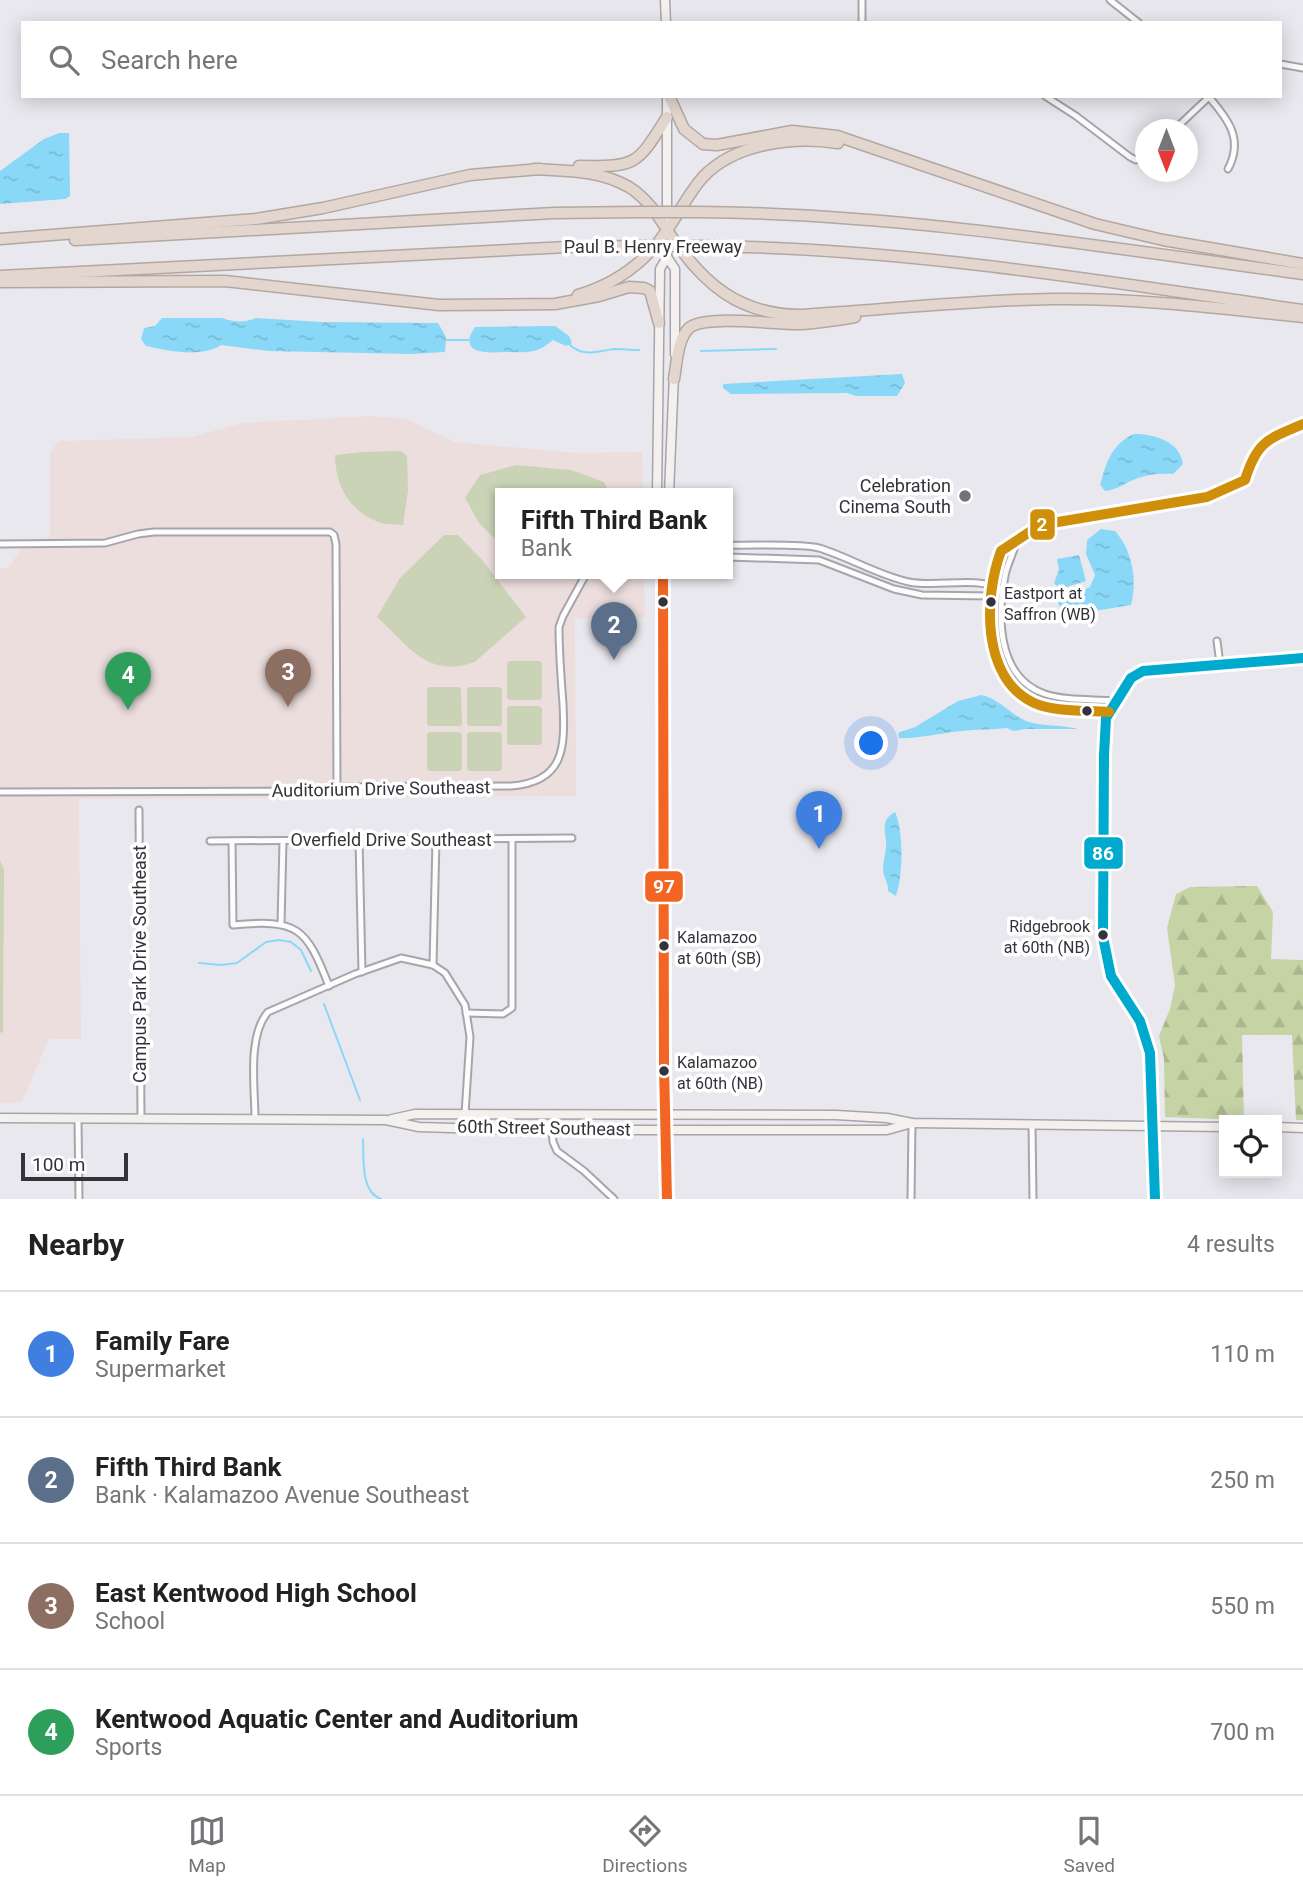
<!DOCTYPE html>
<html lang="en">
<head>
<meta charset="utf-8">
<style>
	body { margin:0; font-family:Roboto,sans-serif; background:#f2f2f2; color:#222 }
	.controls { position:absolute; right:21px; bottom:21px; display:grid; overflow:hidden; border-radius:0px; box-shadow:0 4px 18px #0003 }
	.controls button { width:63px; height:63px; display:grid; place-items:center; padding:0; border:0; border-bottom:2px solid #e0e0e0; background:#fff; color:#222; font:35px sans-serif }
	.compass { position:absolute; left:1135px; top:119px; width:63px; height:63px; border-radius:50%; background:#fff; box-shadow:0 4px 18px #0003; rotate:180deg }
	.scale { position:absolute; left:21px; bottom:18px; width:107px; box-sizing:border-box; padding-left:7px; border:4px solid #353339; border-top:0; font-size:19px; line-height:24px; white-space:nowrap; color:#353339; -webkit-text-stroke:5px #fff; paint-order:stroke }
	.you { position:absolute; left:872px; top:744px; width:24px; height:24px; margin:-18px; border:5px solid #fff; border-radius:50%; background:#1a73e8; box-shadow:0 0 0 10px #1a73e833 }
	.badge { display:grid; place-items:center; width:46px; height:46px; border-radius:50%; background:#747278; color:#fff; font-size:23px; font-weight:700 }
	.pin { position:absolute; translate:-50% -58px; filter:drop-shadow(0 2px 4px #0008) }
	.pin::after { content:''; position:absolute; top:37px; width:24px; height:21px; background:inherit; clip-path:polygon(0 0,100% 0,50% 100%) }
	.popup { position:absolute; left:495px; top:488px; width:238px; height:91px; box-sizing:border-box; display:grid; place-content:center; border-radius:0px; background:#fff; filter:drop-shadow(0 2px 5px #0005); font-size:23px; white-space:nowrap; color:#767676 }
	.popup b { font-size:26px; color:#222 }
	.popup::after { content:''; position:absolute; left:50%; top:100%; margin-left:-14px; border:14px solid transparent; border-top-color:#fff }
	.list { margin:0; padding:0; list-style:none }
	h2 { display:flex; justify-content:space-between; align-items:center; height:91px; margin:0; padding:0 28px; font-size:30px }
	h2 small { font-size:23px; font-weight:400; color:#767676 }
	.list li { display:grid; grid-template-columns:46px 1fr auto; gap:21px; align-items:center; box-sizing:border-box; height:126px; padding:0 28px; border-top:2px solid #e0e0e0 }
	.list b { display:block; font-size:26px; white-space:nowrap }
	.list p { margin:0; font-size:23px; white-space:nowrap; color:#767676 }
	.list em { font-size:23px; font-style:normal; color:#767676 }
	.icon { flex:none; width:38px; height:38px; fill:none; stroke:currentColor; stroke-width:2; stroke-linecap:round; stroke-linejoin:round }
	.map { position:relative; flex:none; width:1303px; height:1199px; overflow:hidden }
	.search { position:absolute; background:#fff; box-shadow:0 4px 18px #0003; left:21px; right:21px; top:21px; height:77px; display:flex; align-items:center; gap:18px; box-sizing:border-box; padding:0 24px; border-radius:0px; color:#767676; font-size:26px }
	.sheet { height:595px; background:#fff }
	nav { display:flex; justify-content:space-around; align-items:center; box-sizing:border-box; height:98px; border-top:2px solid #e0e0e0; background:#fff; font-size:19px; color:#767676 }
	nav a { display:grid; justify-items:center; gap:4px }
	nav .on { color:#747278 }
	.map>svg:first-child { display:block }
	.education { fill:#eddede }
	.forest { fill:url(#forest-firs) }
	.garden { fill:#cad3b6 }
	.water { fill:url(#water-ripples) }
	.lines { fill:none; stroke-linecap:round; stroke-linejoin:round }
	.stream { stroke:#8ad8f8; stroke-width:2 }
	.street-casing { stroke:#a6a5ab; stroke-width:9 }
	.secondary-casing { stroke:#a6a5ab; stroke-width:11 }
	.highway-casing { stroke:#b4a7a0; stroke-width:13 }
	.street { stroke:#fcfcfc; stroke-width:5 }
	.secondary { stroke:#f4f0ee; stroke-width:8 }
	.highway { stroke:#e2d6ce; stroke-width:10 }
	.highway-bridge-casing { stroke:#b4a7a0; stroke-width:13; stroke-linecap:butt }
	.highway-bridge { stroke:#e2d6ce; stroke-width:10 }
	.bus-1-casing { stroke:#fff; stroke-width:16 }
	.bus-2-casing { stroke:#fff; stroke-width:16 }
	.bus-3-casing { stroke:#fff; stroke-width:16 }
	.bus-1 { stroke:#f26522; stroke-width:10 }
	.bus-2 { stroke:#00a9ce; stroke-width:10 }
	.bus-3 { stroke:#d08f0b; stroke-width:10 }
	.poi-dot { fill:#747278; stroke:#fff; stroke-width:2.5 }
	.bus-dot { fill:#353339; stroke:#fff; stroke-width:2.5 }
	.labels { text-anchor:middle; stroke-width:7; stroke-linejoin:round; paint-order:stroke }
	.bus-label { font-size:16px; fill:#353339; stroke:#fff; text-anchor:start }
	.street-label { font-size:18px; fill:#353339; stroke:#fff }
	.poi-label { font-size:18px; fill:#353339; stroke:#fff; text-anchor:end }
	.line-badge { stroke:#fff; stroke-width:2.5 }
	.badge-label { font-size:19px; text-anchor:middle; font-weight:bold; fill:#fff }
</style>
</head>
<body>
<div class="map">
<svg width="1303" height="1199" viewBox="0 0 1303 1199">
	<defs>
		<pattern id="forest-firs" width="22" height="20" patternUnits="userSpaceOnUse" patternTransform="scale(1.75)"><rect width="22" height="20" fill="#c6d3a5"/><path d="M5 1l3.5 6h-7zM16 11l3.5 6h-7z" fill="#abb68f"/></pattern>
		<pattern id="water-ripples" width="26" height="14" patternUnits="userSpaceOnUse" patternTransform="scale(1.75)"><rect width="26" height="14" fill="#8ad8f8"/><path d="M2 4q2-2 4 0t4 0M15 11q2-2 4 0t4 0" fill="none" stroke="#78bad5"/></pattern>
	</defs>
	<rect width="100%" height="100%" fill="#e9e8ee"/>
	<polygon class="education" points="371,416 406,419 455,442 577,453 642,452 643,494 500,494 500,574 644,574 645,617 575,619 576,796 79,799 81,1039 49,1039 22,1102 0,1103 0,568 8,568 22,548 34,540 50,537 50,452 59,441 192,437 242,423"/>
	<polygon class="forest" points="1257,886 1273,912 1271,959 1303,960 1303,1120 1296,1120 1292,1035 1242,1035 1244,1120 1165,1117 1164,1059 1159,1036 1170,1009 1175,985 1167,928 1176,894 1190,887"/>
	<g class="garden">
		<path d="M401,451L407,456L408,491L403,525C394,524 384,525 376,521C348,510 335,483 335,455L362,452Z"/>
		<polygon points="516,465 571,470 604,482 610,494 500,494 500,544 479,523 465,498 480,475"/>
		<path d="M444,535H458L483,561L526,617L475,662C427,679 409,646 377,617L400,578Z"/>
		<polygon points="509,661 540,661 542,663 542,698 540,700 509,700 507,698 507,663"/>
		<polygon points="429,687 459,687 461,689 462,724 460,726 429,726 427,724 427,689"/>
		<polygon points="469,687 499,687 502,689 502,724 500,726 469,726 467,724 467,689"/>
		<polygon points="509,706 539,706 542,708 542,743 540,745 509,745 507,743 507,708"/>
		<polygon points="429,732 459,732 462,734 462,769 460,771 429,771 427,769 427,734"/>
		<polygon points="469,732 500,732 502,734 502,769 500,771 469,771 467,769 467,734"/>
		<polygon points="0,860 4,870 3,1032 0,1033"/>
	</g>
	<g class="water">
		<polygon points="59,133 69,133 70,196 65,199 0,204 0,171 44,139"/>
		<path d="M162,318H222C233,322 245,323 256,318L322,322L438,323L446,337L445,352L410,354L269,351L221,345C202,358 168,351 146,346L141,339L144,328L155,326Z"/>
		<path d="M555,326L569,336L572,343L566,346L553,340C547,345 541,349 534,351C525,353 514,352 505,352C487,353 457,354 475,327Z"/>
		<polygon points="902,374 905,383 897,396 856,396 847,393 731,394 723,388 723,384"/>
		<path d="M1134,434C1154,434 1180,441 1183,464L1173,474C1161,473 1149,474 1138,478C1126,482 1118,490 1105,491L1100,485C1107,461 1111,445 1134,434Z"/>
		<path d="M1101,529L1115,531C1132,550 1138,580 1131,605L1070,615L1062,613L1058,602L1090,587L1095,575L1086,554L1087,540Z"/>
		<polygon points="1079,555 1086,581 1060,589 1054,583 1059,570 1057,559"/>
		<path d="M981,695C998,698 1010,714 1026,721C1042,727 1060,724 1077,729H1025L1013,731L1007,728C992,730 977,729 962,731C948,732 909,740 899,738L898,733L915,727L958,701Z"/>
		<path d="M895,812C904,832 903,876 896,896L888,891C889,883 883,878 883,869C883,860 887,850 886,841C885,828 881,820 895,812Z"/>
	</g>
	<g class="lines">
		<g class="stream">
			<polyline points="446,340 469,340"/>
			<path d="M569,344C583,358 597,351 614,349C622,349 631,350 639,350"/>
			<polyline points="701,351 776,349"/>
			<polyline points="199,963 221,965 237,963 266,942 279,940 291,942 301,950 311,971"/>
			<polyline points="324,1004 360,1100"/>
			<path d="M363,1139C364,1158 360,1192 381,1199"/>
		</g>
		<g class="street-casing">
			<g id="street">
				<polyline points="862,0 862,23"/>
				<polyline points="1110,0 1139,23"/>
				<polyline points="1280,64 1303,68"/>
				<polyline points="1045,96 1076,116 1130,157 1136,160 1146,156"/>
				<path d="M1208,96C1228,119 1244,139 1228,169"/>
				<polyline points="1174,130 1210,96"/>
				<path d="M1017,540C1014,552 1007,564 1005,576C997,616 997,678 1045,694C1067,701 1092,699 1115,701"/>
				<polyline points="0,544 105,543 138,534 154,532 330,532 334,535 336,544 337,787"/>
				<path d="M728,545C751,546 798,543 819,548C849,557 877,575 909,582C940,588 974,575 1003,590"/>
				<polyline points="728,557 819,560 894,589 922,595 991,596 1003,590"/>
				<polyline points="1217,641 1220,664"/>
				<path d="M1109,712C1086,710 1054,712 1034,703C981,678 984,597 1001,551L1040,525L1207,497L1245,480C1257,441 1268,439 1303,424"/>
				<path d="M0,792L315,791L337,787L511,786C565,782 565,747 563,704C561,678 559,653 559,627L563,616L586,574"/>
				<polyline points="139,810 141,1119"/>
				<polyline points="359,840 362,972"/>
				<polyline points="210,841 572,838"/>
				<path d="M232,841L233,925C298,919 306,927 329,986"/>
				<polyline points="281,924 283,841"/>
				<polyline points="433,965 436,840"/>
				<polyline points="466,1013 503,1014 512,1008 512,839"/>
				<polyline points="78,1118 79,1199"/>
				<path d="M255,1119C255,1088 247,1036 268,1012L355,974L401,958L433,965L445,973L465,1005L470,1037L465,1114"/>
				<polyline points="1032,1125 1033,1199"/>
				<polyline points="552,1129 553,1142 557,1151 584,1171 614,1199"/>
				<polyline points="911,1199 912,1123"/>
				<polyline points="1155,1199 1150,1053 1140,1021 1111,976 1103,937 1104,755 1106,718 1131,678 1143,671 1303,658"/>
			</g>
		</g>
		<g class="secondary-casing">
			<g id="secondary">
				<polyline points="665,0 666,23"/>
				<polyline points="667,257 675,269 675,354"/>
				<polyline points="657,494 660,269 667,257 667,96"/>
				<polyline points="669,494 674,374"/>
				<polyline points="663,574 664,1066 667,1199"/>
				<polyline points="0,1118 386,1120 419,1127 519,1130 887,1130 912,1123"/>
				<polyline points="392,1119 415,1114 836,1115 887,1118 912,1123 1224,1127"/>
				<polyline points="1277,1127 1303,1128"/>
			</g>
		</g>
		<g class="highway-casing">
			<g id="highway">
				<polyline points="669,96 684,129 703,144 717,145 792,131 837,136 1095,224 1163,240 1303,264"/>
				<path d="M579,166C637,167 637,165 667,117"/>
				<path d="M534,169C567,171 599,170 629,187C647,198 660,218 671,236C703,283 738,314 798,315C883,310 968,300 1053,299C1137,298 1220,308 1303,317"/>
				<path d="M696,212C900,213 1102,247 1303,274"/>
				<polyline points="0,239 256,219 323,208 470,175 540,169"/>
				<polyline points="75,240 554,213 640,212"/>
				<path d="M696,246C900,247 1102,281 1303,310"/>
				<polyline points="0,276 567,247 640,246"/>
				<polyline points="0,282 225,281 439,305 555,304 599,296 629,287 644,288 650,291 659,323"/>
				<path d="M578,295C615,284 646,262 667,230C680,212 688,194 703,177C735,143 795,136 838,143"/>
				<path d="M674,379C677,363 677,340 689,328C704,314 778,325 801,324C819,323 837,320 855,317"/>
			</g>
		</g>
		<use href="#street" class="street"/>
		<use href="#secondary" class="secondary"/>
		<use href="#highway" class="highway"/>
		<g class="highway-bridge-casing">
			<g id="highway-bridge">
				<polyline points="640,212 696,212"/>
				<polyline points="640,246 696,246"/>
			</g>
		</g>
		<use href="#highway-bridge" class="highway-bridge"/>
		<g class="bus-1-casing">
			<polyline id="bus-1" points="663,574 664,1066 667,1199"/>
		</g>
		<g class="bus-2-casing">
			<polyline id="bus-2" points="1155,1199 1150,1053 1140,1021 1111,976 1103,937 1104,755 1106,718 1131,678 1143,671 1303,658"/>
		</g>
		<g class="bus-3-casing">
			<path id="bus-3" d="M1109,712C1086,710 1054,712 1034,703C981,678 984,597 1001,551L1040,525L1207,497L1245,480C1257,441 1268,439 1303,424"/>
		</g>
		<use href="#bus-1" class="bus-1"/>
		<use href="#bus-2" class="bus-2"/>
		<use href="#bus-3" class="bus-3"/>
	</g>
	<circle class="poi-dot" cx="965" cy="496" r="7"/>
	<g class="bus-dot">
		<circle cx="663" cy="602" r="6"/>
		<circle cx="991" cy="602" r="6"/>
		<circle cx="1087" cy="711" r="6"/>
		<circle cx="1103" cy="935" r="6"/>
		<circle cx="664" cy="946" r="6"/>
		<circle cx="664" cy="1071" r="6"/>
	</g>
	<g class="labels">
		<g class="bus-label">
			<text x="1004" y="599">Eastport at<tspan x="1004" dy="21">Saffron (WB)</tspan></text>
			<text x="1090" y="932" text-anchor="end">Ridgebrook<tspan x="1090" dy="21">at 60th (NB)</tspan></text>
			<text x="677" y="943">Kalamazoo<tspan x="677" dy="21">at 60th (SB)</tspan></text>
			<text x="677" y="1068">Kalamazoo<tspan x="677" dy="21">at 60th (NB)</tspan></text>
		</g>
		<g class="street-label">
			<text x="653" y="253">Paul B. Henry Freeway</text>
			<text transform="translate(381 789) rotate(-1)" y="6">Auditorium Drive Southeast</text>
			<text x="391" y="846">Overfield Drive Southeast</text>
			<text transform="translate(140 964) rotate(-90)" y="6">Campus Park Drive Southeast</text>
			<text transform="translate(544 1128) rotate(1)" y="6">60th Street Southeast</text>
		</g>
		<g class="poi-label">
			<text x="951" y="492">Celebration<tspan x="951" dy="21">Cinema South</tspan></text>
		</g>
	</g>
	<g class="line-badge">
		<rect x="1029" y="508" width="27" height="33" rx="7" fill="#d08f0b"/>
		<rect x="1083" y="836" width="41" height="34" rx="7" fill="#00a9ce"/>
		<rect x="644" y="870" width="40" height="33" rx="7" fill="#f26522"/>
	</g>
	<g class="badge-label">
		<text x="1042" y="531">2</text>
		<text x="1103" y="860">86</text>
		<text x="664" y="893">97</text>
	</g>
</svg>
<div class="controls">
<button><svg class="icon" aria-label="locate" viewBox="0 0 24 24"><circle cx="12" cy="12" r="6"/><path d="M12 2v4M12 18v4M2 12h4M18 12h4"/></svg></button>
</div>
<svg class="compass" viewBox="-18 -18 36 36"><path d="M0-13l5 13h-10z" fill="#e53935"/><path d="M0 13l5-13h-10z" fill="#767676"/></svg>
<div class="scale">100 m</div>
<div class="you"></div>
<div class="pin badge" style="left:819px;top:849px;background:#3f7fe0">1</div>
<div class="pin badge" style="left:614px;top:660px;background:#5c6f8a">2</div>
<div class="popup"><b>Fifth Third Bank</b>Bank</div>
<div class="pin badge" style="left:288px;top:707px;background:#8d6e63">3</div>
<div class="pin badge" style="left:128px;top:710px;background:#2e9e5b">4</div>
<div class="search"><svg class="icon" aria-label="search" viewBox="0 0 24 24"><circle cx="10" cy="10" r="6"/><path d="M15 15l6 6"/></svg>Search here</div>
</div>
<section class="sheet">
<h2>Nearby<small>4 results</small></h2>
<ul class="list">
<li><span class="badge" style="background:#3f7fe0">1</span><div><b>Family Fare</b><p>Supermarket</p></div><em>110 m</em></li>
<li><span class="badge" style="background:#5c6f8a">2</span><div><b>Fifth Third Bank</b><p>Bank · Kalamazoo Avenue Southeast</p></div><em>250 m</em></li>
<li><span class="badge" style="background:#8d6e63">3</span><div><b>East Kentwood High School</b><p>School</p></div><em>550 m</em></li>
<li><span class="badge" style="background:#2e9e5b">4</span><div><b>Kentwood Aquatic Center and Auditorium</b><p>Sports</p></div><em>700 m</em></li>
</ul>
</section>
<nav>
<a class="on"><svg class="icon" aria-label="map" viewBox="0 0 24 24"><path d="M3 6l6-2 6 2 6-2v14l-6 2-6-2-6 2zM9 4v14M15 6v14"/></svg>Map</a>
<a><svg class="icon" aria-label="directions" viewBox="0 0 24 24"><path d="M12 3l9 9-9 9-9-9zM9 14v-3h6M13 9l2 2-2 2"/></svg>Directions</a>
<a><svg class="icon" aria-label="saved" viewBox="0 0 24 24"><path d="M7 4h10v16l-5-4-5 4z"/></svg>Saved</a>
</nav>
</body>
</html>
